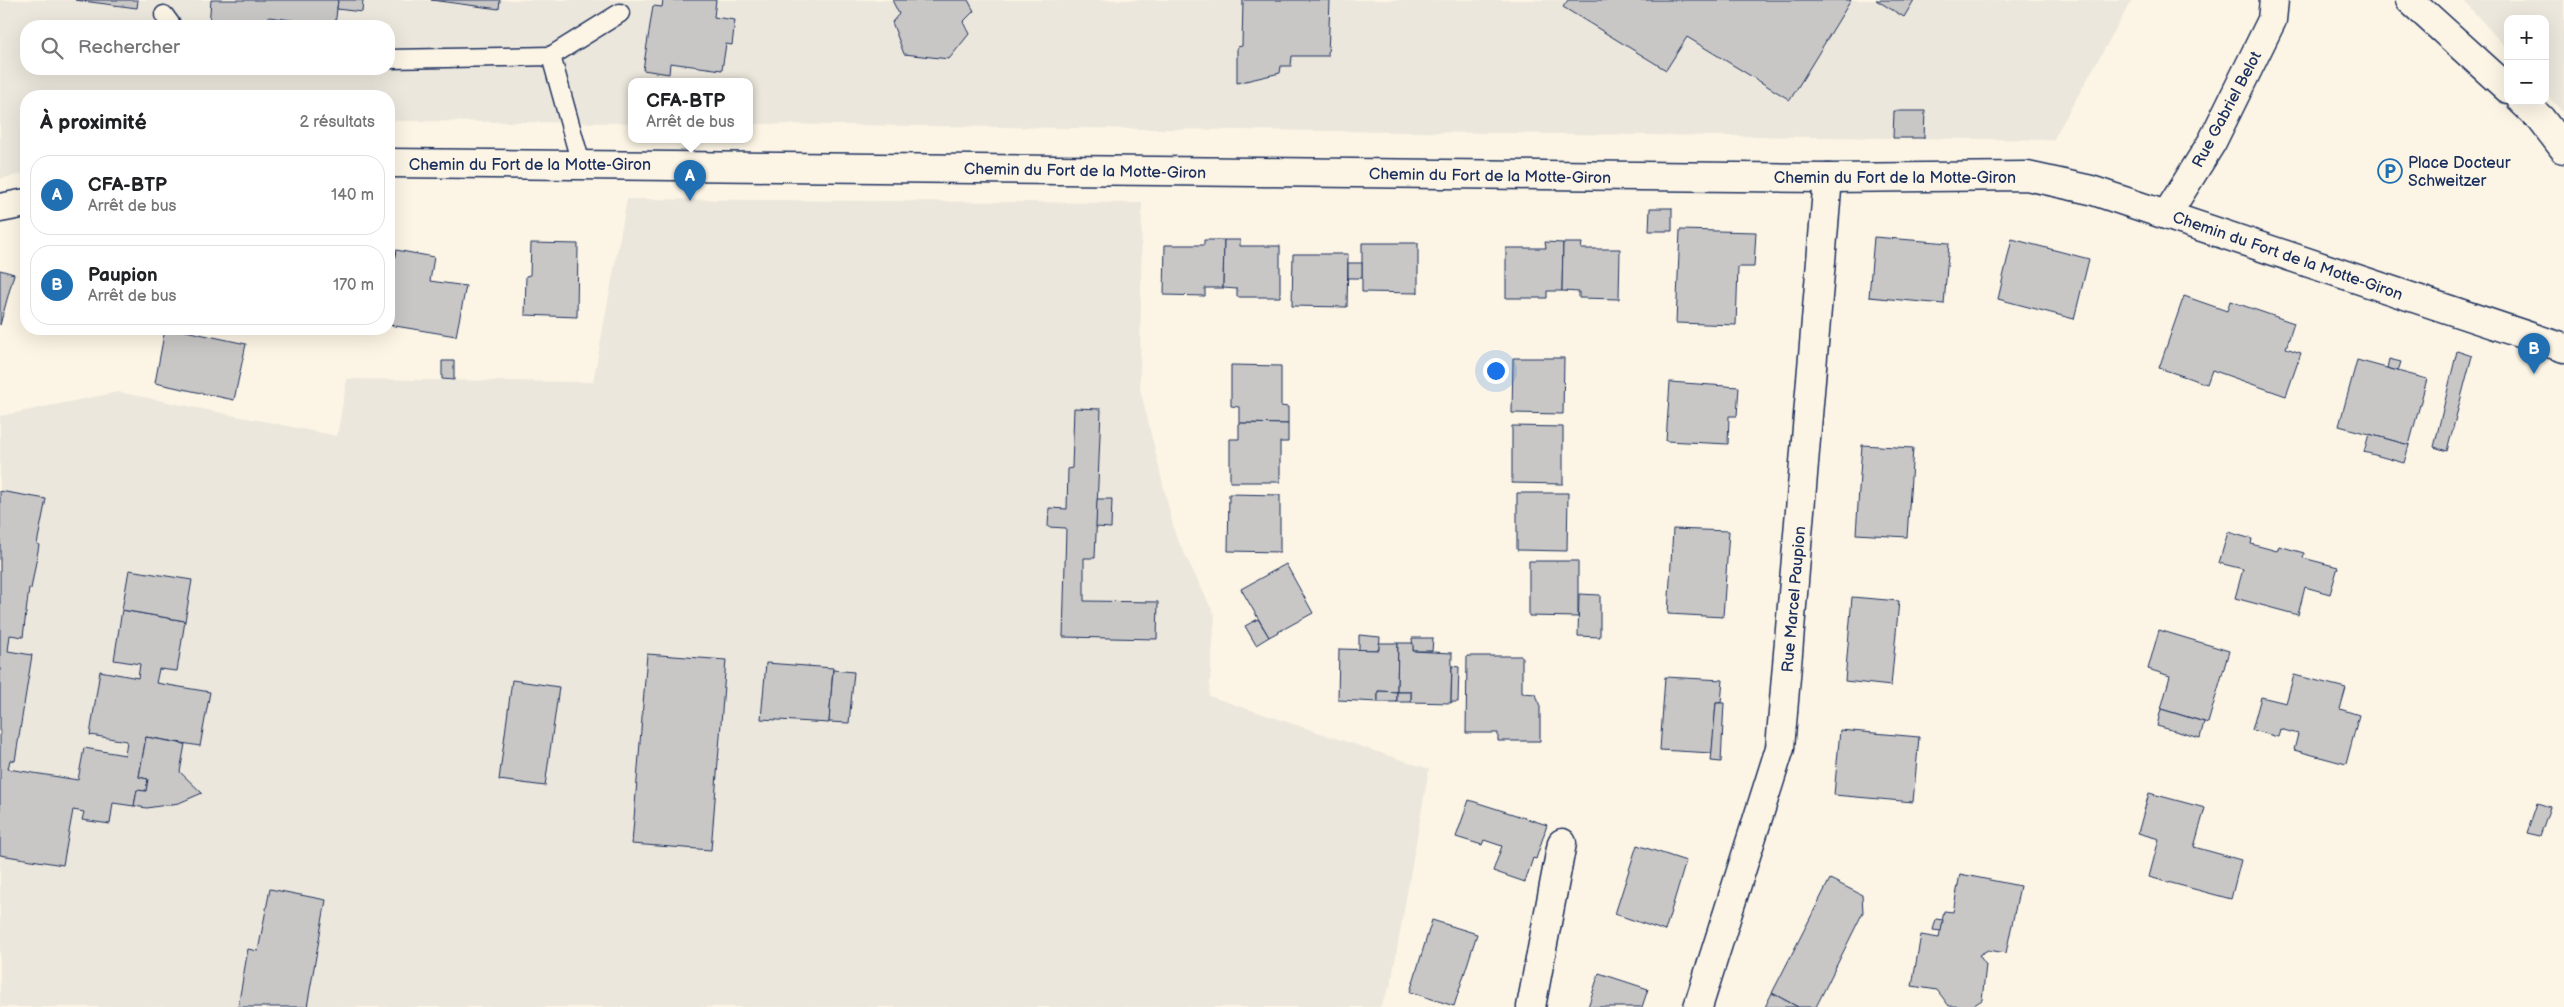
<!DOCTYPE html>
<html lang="fr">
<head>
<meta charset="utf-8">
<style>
	body { margin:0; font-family:"Balsamiq Sans",sans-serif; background:#f2f2f2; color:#202124 }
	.controls { position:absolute; right:15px; top:15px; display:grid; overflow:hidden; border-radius:10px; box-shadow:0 5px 20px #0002 }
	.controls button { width:45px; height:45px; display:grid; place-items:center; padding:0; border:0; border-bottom:1px solid #e0e0e0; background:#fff; color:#202124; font:25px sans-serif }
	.you { position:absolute; left:1495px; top:370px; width:18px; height:18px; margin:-12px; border:4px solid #fff; border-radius:50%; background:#1a73e8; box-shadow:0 0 0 8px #1a73e833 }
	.badge { display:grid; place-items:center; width:32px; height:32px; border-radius:50%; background:#1f6fb2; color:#fff; font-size:16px; font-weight:700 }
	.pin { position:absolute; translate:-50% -41px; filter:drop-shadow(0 1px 2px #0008) }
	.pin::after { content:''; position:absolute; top:26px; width:18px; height:15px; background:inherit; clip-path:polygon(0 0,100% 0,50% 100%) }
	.popup { position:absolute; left:628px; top:78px; width:125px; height:65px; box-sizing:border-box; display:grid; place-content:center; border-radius:10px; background:#fff; filter:drop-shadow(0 1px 4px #0005); font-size:16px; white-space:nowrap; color:#757577 }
	.popup b { font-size:19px; color:#202124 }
	.popup::after { content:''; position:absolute; left:50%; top:100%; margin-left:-10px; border:10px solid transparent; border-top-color:#fff }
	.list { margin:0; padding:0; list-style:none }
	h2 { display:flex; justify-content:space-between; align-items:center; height:65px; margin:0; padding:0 20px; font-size:21px }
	h2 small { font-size:16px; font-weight:400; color:#757577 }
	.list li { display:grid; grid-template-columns:32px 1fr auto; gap:15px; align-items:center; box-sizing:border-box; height:80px; margin:0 10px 10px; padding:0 10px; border:1px solid #e0e0e0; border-radius:20px }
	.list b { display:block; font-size:19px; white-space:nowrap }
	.list p { margin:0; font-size:16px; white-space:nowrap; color:#757577 }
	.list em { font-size:16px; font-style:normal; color:#757577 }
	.icon { flex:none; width:28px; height:28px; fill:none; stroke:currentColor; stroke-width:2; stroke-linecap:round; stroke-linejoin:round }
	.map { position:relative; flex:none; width:2564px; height:1007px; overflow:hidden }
	.search { position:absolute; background:#fff; box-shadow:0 5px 20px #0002; left:20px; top:20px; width:375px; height:55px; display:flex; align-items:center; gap:12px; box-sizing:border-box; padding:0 18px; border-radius:20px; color:#757577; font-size:19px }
	.panel { position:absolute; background:#fff; box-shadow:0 5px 20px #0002; left:20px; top:90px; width:375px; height:245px; border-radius:20px }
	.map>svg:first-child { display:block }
	.built { fill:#ece7dc; fill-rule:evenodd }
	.building { fill:#c8c7c6; stroke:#1b2f5e }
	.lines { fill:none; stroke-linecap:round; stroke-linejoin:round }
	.service-casing { stroke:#1b2f5e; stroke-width:21 }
	.minor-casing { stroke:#1b2f5e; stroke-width:31 }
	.service { stroke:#fcf5e5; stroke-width:18 }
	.minor { stroke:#fcf5e5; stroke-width:28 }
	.labels { text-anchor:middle; stroke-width:4; stroke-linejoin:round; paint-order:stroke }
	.street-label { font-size:16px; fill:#1b2f5e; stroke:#fcf5e5 }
	.poi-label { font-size:16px; fill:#1b2f5e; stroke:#fcf5e5; text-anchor:start }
</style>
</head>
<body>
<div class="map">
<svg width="2564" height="1007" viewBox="0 0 2564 1007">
	<rect width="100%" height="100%" fill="#fcf5e5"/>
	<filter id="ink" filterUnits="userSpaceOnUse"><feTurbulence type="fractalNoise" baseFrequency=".02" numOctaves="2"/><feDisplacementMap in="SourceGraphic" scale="10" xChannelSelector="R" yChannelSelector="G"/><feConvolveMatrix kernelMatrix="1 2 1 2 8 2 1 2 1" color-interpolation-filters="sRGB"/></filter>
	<g filter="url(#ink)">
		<g class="built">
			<path d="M0,0H2132L2053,140L749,124V82H631V123L389,121V96H26V173L0,179ZM26,26H389V69H26Z"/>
			<polygon points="2463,0 2564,0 2564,114 2545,93 2545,19 2508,19 2508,50"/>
			<polygon points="627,199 1142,203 1140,388 1175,534 1215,616 1209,696 1429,769 1391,984 1380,1007 0,1007 0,416 118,392 337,436 347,379 593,382"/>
		</g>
		<g class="building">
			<polygon points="75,0 138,0 137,8"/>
			<polygon points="211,0 338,0 335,26 269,17 268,26 209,26"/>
			<polygon points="338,0 363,0 362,12 337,9"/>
			<polygon points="431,0 500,0 499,9"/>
			<polygon points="663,0 716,0 714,17 735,20 732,45 726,44 722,70 670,63 669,74 643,70 653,6 662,7"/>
			<polygon points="892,0 968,0 974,11 963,22 969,34 949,59 904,54 892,22 899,14"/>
			<polygon points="1243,0 1330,0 1328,56 1292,56 1291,66 1281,66 1280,73 1237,83 1237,47 1242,46"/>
			<polygon points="1568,0 1851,0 1790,100 1687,37 1666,70 1563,7"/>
			<polygon points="1876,0 1914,0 1904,17"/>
			<polygon points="1894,111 1925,111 1924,138 1893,138"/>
			<polygon points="1650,208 1672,208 1672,231 1649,231"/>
			<polygon points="1680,230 1756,232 1754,267 1738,267 1736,325 1676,323"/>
			<polygon points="1874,237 1949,243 1944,304 1869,297"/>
			<polygon points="2012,239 2089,259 2074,319 1998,299"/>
			<polygon points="1204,240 1224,240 1223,288 1205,288 1205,296 1164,295 1165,245 1204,245"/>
			<polygon points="1224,240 1240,240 1240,246 1280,246 1280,297 1237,297 1237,289 1223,288"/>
			<polygon points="1545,242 1563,243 1562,291 1547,291 1547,298 1506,298 1506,248 1546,248"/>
			<polygon points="531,243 578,244 577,317 525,315 526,276 530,275"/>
			<polygon points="1362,243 1418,243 1418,293 1362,292"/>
			<polygon points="1563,243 1582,243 1581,249 1620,249 1619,299 1579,298 1579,292 1562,291"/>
			<polygon points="396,250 434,257 430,281 466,286 456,336 389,325 389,292"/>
			<polygon points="1293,254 1348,254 1347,307 1292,306"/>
			<rect x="1348" y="263" width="14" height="15"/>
			<polygon points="0,270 14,274 0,325"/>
			<polygon points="2184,296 2227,311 2230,301 2294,323 2286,348 2301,353 2286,396 2212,370 2207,384 2159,368"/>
			<polygon points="165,329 176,329 246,344 234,400 155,383"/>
			<polygon points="2457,351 2472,356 2447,451 2434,447"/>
			<polygon points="1513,358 1564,358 1563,414 1512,413"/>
			<polygon points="2389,359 2401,362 2398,371 2387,368"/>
			<polygon points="2357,360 2427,379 2409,445 2339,426"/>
			<polygon points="442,361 454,361 454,380 442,379"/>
			<polygon points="1231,365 1281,366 1281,406 1288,407 1288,424 1239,423 1239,407 1231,406"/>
			<polygon points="1670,382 1739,387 1737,416 1729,416 1728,444 1666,441"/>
			<polygon points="1074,408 1101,409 1095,558 1084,558 1084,601 1158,602 1157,639 1063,637 1066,528 1048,527 1049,508 1067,509 1068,469 1072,468"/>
			<polygon points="1239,423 1288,424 1288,442 1280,442 1280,482 1230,482 1230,439 1239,439"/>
			<polygon points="1512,426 1563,427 1563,484 1512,483"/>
			<polygon points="2369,434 2409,445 2404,463 2364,452"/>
			<polygon points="1862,445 1913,448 1907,537 1856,534"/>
			<polygon points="0,491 46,499 37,544 39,545 31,589 29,588 23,637 10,635 8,651 32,655 15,761 10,760 8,769 78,780 84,748 125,755 127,741 90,735 100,671 138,678 140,664 114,660 122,610 185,621 177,671 159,669 156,683 210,692 200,746 146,737 139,777 148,779 146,791 137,790 134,806 113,803 110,824 82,820 84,812 73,810 63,865 0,855"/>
			<polygon points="1517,493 1568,493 1567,551 1517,550"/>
			<polygon points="1229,494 1280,495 1280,552 1228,551"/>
			<polygon points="1097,499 1112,499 1111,528 1096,527"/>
			<polygon points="1673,529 1729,531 1723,617 1668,614"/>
			<polygon points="2228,532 2252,539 2251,544 2277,551 2279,546 2304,553 2303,558 2338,567 2330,594 2305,587 2298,615 2235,598 2243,569 2219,563"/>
			<polygon points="1529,561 1578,561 1578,617 1529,616"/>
			<polygon points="1286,564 1313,613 1269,637 1241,589"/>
			<polygon points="129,570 192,580 185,621 122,610"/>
			<polygon points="1579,594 1600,595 1600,637 1578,636"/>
			<polygon points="1852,597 1899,601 1891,686 1845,681"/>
			<polygon points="1258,619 1269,637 1256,645 1245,626"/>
			<polygon points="2159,630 2229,651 2208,723 2161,709 2170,676 2148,669"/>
			<polygon points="1359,635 1380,637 1379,650 1359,650"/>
			<polygon points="1412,638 1433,638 1432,651 1413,651"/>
			<polygon points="1379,643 1398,643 1397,692 1378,691 1378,702 1338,700 1339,649 1379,650"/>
			<polygon points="1398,643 1413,643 1413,651 1452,653 1451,703 1411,702 1411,692 1397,692"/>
			<polygon points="647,654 726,660 711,850 632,844"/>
			<polygon points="1467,656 1522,656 1522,693 1536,694 1540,707 1540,741 1498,741 1498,733 1466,733"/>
			<polygon points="766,663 833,668 829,723 761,719"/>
			<polygon points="1452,666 1459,667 1458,702 1451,702"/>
			<polygon points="833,670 854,672 849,723 829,722"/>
			<polygon points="2294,675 2346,688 2340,709 2359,715 2346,764 2294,750 2298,734 2280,729 2278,737 2252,730 2261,697 2286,703"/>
			<polygon points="1665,677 1723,680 1721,703 1716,703 1712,753 1660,750"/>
			<polygon points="512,680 559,687 545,786 499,780"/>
			<polygon points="1378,691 1397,692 1397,702 1378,702"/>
			<rect x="1397" y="692" width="14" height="10"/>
			<polygon points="1716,703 1724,703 1721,762 1711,761"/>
			<polygon points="2161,709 2204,722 2200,738 2157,726"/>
			<polygon points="1840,730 1919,737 1913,802 1834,795"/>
			<polygon points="146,737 185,744 180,772 202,793 179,803 147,808 134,806 137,790 146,791 148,779 139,777"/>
			<polygon points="2149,793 2205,808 2194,847 2241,860 2231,899 2149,877 2159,839 2138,833"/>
			<polygon points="1469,800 1547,825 1536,859 1533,858 1525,882 1493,871 1502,846 1484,840 1482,845 1456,837"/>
			<polygon points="2537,803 2550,807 2540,836 2527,833"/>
			<polygon points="1637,845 1686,861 1665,931 1615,914"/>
			<polygon points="1960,874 2020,886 2006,953 1988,950 1979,955 1986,965 1982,1000 1971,1007 1949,1006 1937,990 1912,986 1921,935 1939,938 1944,911 1953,912"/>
			<polygon points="1830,879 1862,895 1863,912 1816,1007 1798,1007 1772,993"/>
			<polygon points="270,889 326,900 307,1007 238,1007 248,949 258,951"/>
			<polygon points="1936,919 1943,920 1941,931 1933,930"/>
			<polygon points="1432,920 1477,934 1454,1006 1410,992"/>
			<polygon points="1599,973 1648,989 1642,1007 1588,1007"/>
			<polygon points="1772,993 1798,1007 1765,1007"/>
		</g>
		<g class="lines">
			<g class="service-casing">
				<g id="service">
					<polyline points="164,15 172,26"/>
					<polyline points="551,56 620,13"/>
					<polyline points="389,59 551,56 581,164"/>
				</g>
			</g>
			<g class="minor-casing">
				<g id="minor">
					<polyline points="2410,0 2508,89"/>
					<polyline points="2522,101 2541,119 2564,149"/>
					<polyline points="389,163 1828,178 2027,176 2091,190 2564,348"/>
					<polyline points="0,208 26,203"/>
					<polyline points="2167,214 2212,142 2272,20 2274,0"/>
					<polyline points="1531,1007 1562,843"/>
					<polyline points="1698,1007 1780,748 1828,178"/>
				</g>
			</g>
			<use href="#service" class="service"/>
			<use href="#minor" class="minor"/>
		</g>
	</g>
	<defs>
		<g id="parking-ring" transform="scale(1.25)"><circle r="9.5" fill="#fcf5e5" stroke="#1f6fb2" stroke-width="1.5"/><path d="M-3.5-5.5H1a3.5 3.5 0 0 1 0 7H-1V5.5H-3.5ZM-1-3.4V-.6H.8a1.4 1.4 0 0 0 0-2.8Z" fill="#1f6fb2"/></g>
	</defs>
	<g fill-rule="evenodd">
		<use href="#parking-ring" x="2390" y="171"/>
	</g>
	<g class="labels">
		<g class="street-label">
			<text transform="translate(2226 109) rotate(-62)" y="6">Rue Gabriel Belot</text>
			<text x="530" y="170">Chemin du Fort de la Motte-Giron</text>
			<text transform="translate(1085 170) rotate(1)" y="6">Chemin du Fort de la Motte-Giron</text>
			<text transform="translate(1490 175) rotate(1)" y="6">Chemin du Fort de la Motte-Giron</text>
			<text x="1895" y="183">Chemin du Fort de la Motte-Giron</text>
			<text transform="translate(2288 255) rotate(19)" y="6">Chemin du Fort de la Motte-Giron</text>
			<text transform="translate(1793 599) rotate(-85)" y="6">Rue Marcel Paupion</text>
		</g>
		<g class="poi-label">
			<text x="2408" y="168">Place Docteur<tspan x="2408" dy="18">Schweitzer</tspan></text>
		</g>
	</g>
</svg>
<div class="controls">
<button>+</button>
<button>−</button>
</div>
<div class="you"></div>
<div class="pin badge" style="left:690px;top:201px">A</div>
<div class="popup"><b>CFA-BTP</b>Arrêt de bus</div>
<div class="pin badge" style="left:2534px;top:374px">B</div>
<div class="search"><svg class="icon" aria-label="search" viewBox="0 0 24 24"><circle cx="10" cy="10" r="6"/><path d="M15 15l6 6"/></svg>Rechercher</div>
<section class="panel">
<h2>À proximité<small>2 résultats</small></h2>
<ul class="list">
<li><span class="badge">A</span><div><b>CFA-BTP</b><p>Arrêt de bus</p></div><em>140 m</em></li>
<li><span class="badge">B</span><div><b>Paupion</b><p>Arrêt de bus</p></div><em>170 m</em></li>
</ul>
</section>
</div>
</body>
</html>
